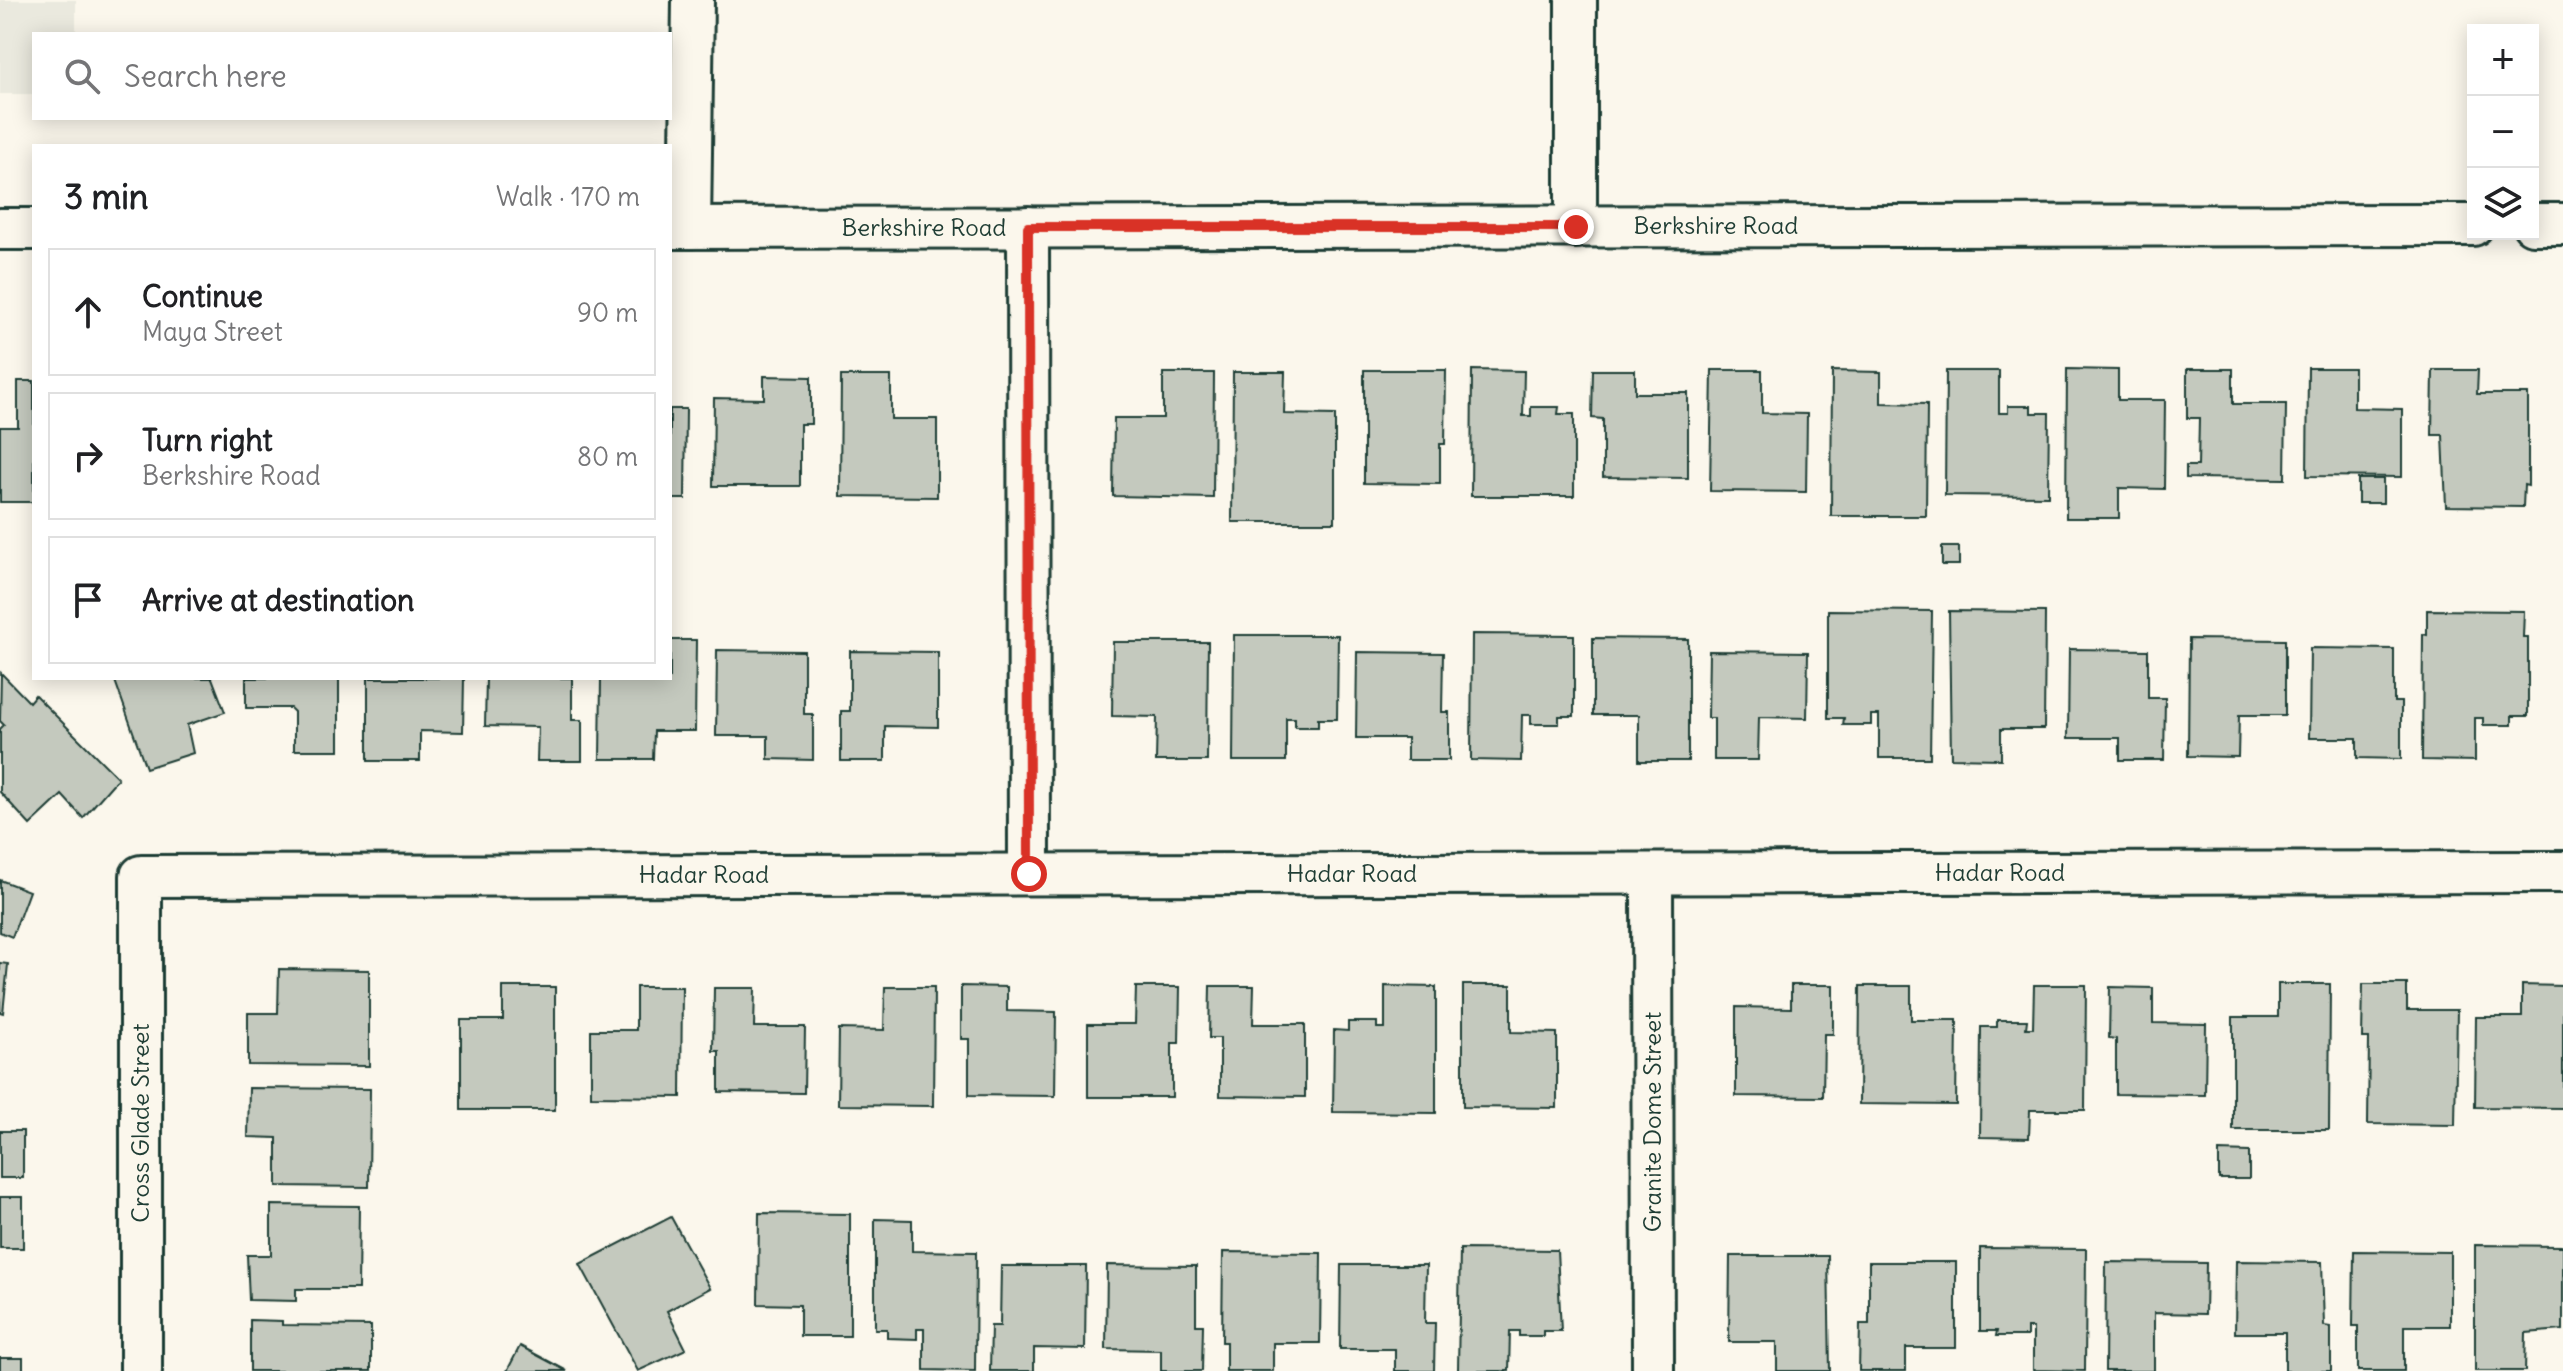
<!DOCTYPE html>
<html lang="en">
<head>
<meta charset="utf-8">
<style>
	body { margin:0; font-family:Delius,sans-serif; background:#f6f6f6; color:#202124 }
	.controls { position:absolute; right:24px; top:24px; display:grid; overflow:hidden; border-radius:0px; box-shadow:0 4px 20px #0003 }
	.controls button { width:72px; height:72px; display:grid; place-items:center; padding:0; border:0; border-bottom:2px solid #e0e0e0; background:#fff; color:#202124; font:40px sans-serif }
	.stop { position:absolute; width:24px; height:24px; margin:-18px; border:6px solid #d93025; border-radius:50%; background:#fff }
	.stop.end { background:#d93025; border-color:#fff; box-shadow:0 2px 8px #0008 }
	.list { margin:0; padding:0; list-style:none }
	h2 { display:flex; justify-content:space-between; align-items:center; height:104px; margin:0; padding:0 32px; font-size:34px }
	h2 small { font-size:26px; font-weight:400; color:#757577 }
	.list li { display:grid; grid-template-columns:52px 1fr auto; gap:24px; align-items:center; box-sizing:border-box; height:128px; margin:0 16px 16px; padding:0 16px; border:2px solid #e0e0e0; border-radius:0px }
	.list b { display:block; font-size:30px; white-space:nowrap }
	.list p { margin:0; font-size:26px; white-space:nowrap; color:#757577 }
	.list em { font-size:26px; font-style:normal; color:#757577 }
	.icon { flex:none; width:44px; height:44px; fill:none; stroke:currentColor; stroke-width:2; stroke-linecap:round; stroke-linejoin:round }
	.map { position:relative; flex:none; width:2563px; height:1371px; overflow:hidden }
	.search { position:absolute; background:#fff; box-shadow:0 4px 20px #0003; left:32px; top:32px; width:640px; height:88px; display:flex; align-items:center; gap:20px; box-sizing:border-box; padding:0 28px; border-radius:0px; color:#757577; font-size:30px }
	.panel { position:absolute; background:#fff; box-shadow:0 4px 20px #0003; left:32px; top:144px; width:640px; height:536px; border-radius:0px }
	.map>svg:first-child { display:block }
	.built { fill:#eae9de }
	.building { fill:#c4c9be; stroke:#1f3d34; stroke-width:2 }
	.lines { fill:none; stroke-linecap:round; stroke-linejoin:round }
	.minor-casing { stroke:#1f3d34; stroke-width:46 }
	.minor { stroke:#fbf7ec; stroke-width:40 }
	.route { stroke:#d93025; stroke-width:10 }
	.labels { text-anchor:middle; stroke-width:6; stroke-linejoin:round; paint-order:stroke }
	.street-label { font-size:24px; fill:#1f3d34; stroke:#fbf7ec }
</style>
</head>
<body>
<div class="map">
<svg width="2563" height="1371" viewBox="0 0 2563 1371">
	<rect width="100%" height="100%" fill="#fbf7ec"/>
	<filter id="ink" filterUnits="userSpaceOnUse"><feTurbulence type="fractalNoise" baseFrequency=".0125" numOctaves="2"/><feDisplacementMap in="SourceGraphic" scale="16" xChannelSelector="R" yChannelSelector="G"/><feConvolveMatrix kernelMatrix="1 2 1 2 8 2 1 2 1" color-interpolation-filters="sRGB"/></filter>
	<g filter="url(#ink)">
		<polygon class="built" points="0,0 76,0 76,34 34,34 34,94 0,94"/>
		<g class="building">
			<polygon points="2308,368 2354,368 2354,408 2402,409 2402,477 2307,476"/>
			<polygon points="2067,369 2118,370 2118,400 2165,400 2164,489 2119,488 2119,518 2066,518"/>
			<polygon points="2187,369 2233,369 2233,404 2286,404 2285,479 2186,478 2186,466 2198,466 2199,418 2187,418"/>
			<polygon points="1364,370 1446,370 1445,444 1440,444 1440,484 1364,483"/>
			<polygon points="1472,370 1524,371 1523,416 1531,416 1531,407 1559,407 1558,414 1574,414 1574,496 1471,496"/>
			<polygon points="1593,370 1635,370 1635,393 1688,393 1688,478 1603,477 1603,419 1592,418"/>
			<polygon points="1712,370 1762,370 1762,413 1807,414 1806,492 1710,491"/>
			<polygon points="2433,370 2478,370 2477,394 2528,394 2528,486 2524,485 2523,507 2446,506 2443,435 2432,435"/>
			<polygon points="1832,371 1881,372 1881,403 1927,404 1926,516 1831,516"/>
			<polygon points="1946,371 1999,371 1999,413 2008,413 2008,406 2031,406 2031,413 2049,413 2048,496 1945,495"/>
			<polygon points="1233,372 1285,372 1284,414 1335,415 1335,522 1232,522"/>
			<polygon points="1163,373 1214,373 1213,498 1113,496 1114,418 1163,418"/>
			<polygon points="764,376 811,377 811,424 800,424 800,486 713,486 714,398 764,399"/>
			<polygon points="841,376 891,376 891,419 937,419 937,497 840,496"/>
			<polygon points="18,381 34,381 34,502 0,502 0,427 18,427"/>
			<polygon points="670,409 686,409 685,499 670,499"/>
			<rect x="2358" y="479" width="25" height="24"/>
			<rect x="1942" y="547" width="17" height="18"/>
			<polygon points="1828,610 1932,611 1930,758 1879,758 1879,715 1871,715 1871,725 1843,725 1844,718 1828,718"/>
			<polygon points="2427,610 2524,611 2523,637 2528,637 2528,716 2512,716 2512,725 2483,725 2483,718 2475,718 2475,761 2422,760 2423,634 2427,635"/>
			<polygon points="1949,611 2045,612 2044,729 2001,729 2001,759 1951,758"/>
			<polygon points="1472,634 1574,635 1574,716 1559,716 1559,724 1531,724 1531,715 1522,715 1521,761 1471,760"/>
			<polygon points="1234,635 1338,635 1337,719 1318,719 1318,727 1295,727 1295,718 1286,718 1286,761 1233,761"/>
			<polygon points="1593,638 1688,639 1688,761 1639,761 1639,715 1593,715"/>
			<polygon points="2189,639 2285,640 2285,715 2239,715 2238,757 2188,756"/>
			<polygon points="670,640 696,640 695,731 654,731 653,759 600,759 601,678 670,678"/>
			<polygon points="1113,642 1208,642 1207,761 1156,761 1157,717 1112,716"/>
			<polygon points="2310,648 2394,649 2394,702 2401,702 2401,759 2357,758 2357,738 2309,738"/>
			<polygon points="2069,649 2148,650 2148,698 2165,698 2164,760 2120,760 2120,738 2068,738"/>
			<polygon points="717,650 804,651 804,714 813,714 813,760 768,759 768,736 716,736"/>
			<polygon points="850,651 938,652 938,727 885,726 885,761 841,761 841,711 850,711"/>
			<polygon points="1709,651 1808,652 1807,718 1759,717 1758,760 1714,760 1714,718 1708,718"/>
			<polygon points="1357,652 1443,653 1442,712 1449,712 1449,760 1407,760 1407,738 1356,738"/>
			<polygon points="1,673 29,702 35,695 118,778 83,818 62,795 30,825 0,792 0,729 4,725 0,721"/>
			<polygon points="114,678 212,678 225,712 187,725 193,753 146,768"/>
			<polygon points="246,678 339,678 339,750 294,750 294,712 290,708 246,708"/>
			<polygon points="368,678 464,678 463,732 420,731 420,761 368,761"/>
			<polygon points="486,678 572,678 572,720 582,720 582,761 537,761 538,727 485,726"/>
			<polygon points="0,880 29,891 12,937 0,932"/>
			<polygon points="0,963 8,964 3,1013 0,1012"/>
			<polygon points="279,969 369,970 369,1066 248,1065 248,1013 278,1013"/>
			<polygon points="2278,984 2330,984 2329,1130 2233,1130 2233,1017 2278,1017"/>
			<polygon points="2363,984 2407,984 2407,1010 2457,1010 2455,1125 2368,1124 2369,1038 2362,1038"/>
			<polygon points="1463,985 1511,985 1511,1032 1557,1033 1557,1108 1463,1107"/>
			<polygon points="1791,985 1833,985 1833,1034 1824,1034 1823,1097 1736,1096 1736,1007 1791,1008"/>
			<polygon points="2034,985 2086,985 2085,1110 2030,1110 2029,1138 1980,1137 1981,1027 1997,1027 1997,1020 2027,1020 2026,1028 2033,1028"/>
			<polygon points="2522,985 2563,986 2563,1108 2475,1107 2476,1017 2522,1017"/>
			<polygon points="961,986 1007,987 1007,1011 1056,1012 1055,1096 969,1095 969,1039 961,1039"/>
			<polygon points="1210,986 1254,986 1253,1024 1305,1024 1305,1097 1220,1096 1220,1038 1209,1038"/>
			<polygon points="1385,986 1436,987 1436,1113 1333,1112 1334,1030 1348,1031 1348,1022 1377,1022 1377,1028 1385,1028"/>
			<polygon points="1860,986 1911,986 1911,1020 1957,1020 1956,1105 1859,1104"/>
			<polygon points="503,987 555,987 555,1110 461,1110 461,1020 503,1020"/>
			<polygon points="636,987 682,987 681,1097 591,1096 591,1030 636,1030"/>
			<polygon points="885,987 934,987 933,1106 838,1105 839,1029 884,1030"/>
			<polygon points="1136,987 1180,987 1179,1043 1172,1043 1172,1097 1088,1097 1088,1024 1135,1024"/>
			<polygon points="2110,987 2153,988 2153,1023 2206,1024 2205,1095 2116,1094 2116,1039 2109,1038"/>
			<polygon points="714,988 755,988 754,1027 805,1027 804,1093 719,1092 719,1051 713,1051"/>
			<polygon points="249,1088 370,1089 369,1187 277,1186 277,1138 248,1137"/>
			<rect x="0" y="1131" width="23" height="47"/>
			<polygon points="2219,1151 2249,1152 2249,1179 2219,1179"/>
			<rect x="0" y="1197" width="23" height="51"/>
			<polygon points="271,1205 359,1206 358,1289 296,1289 296,1301 249,1300 247,1255 271,1255"/>
			<polygon points="759,1213 850,1214 850,1336 800,1336 800,1305 758,1304"/>
			<polygon points="671,1217 710,1288 667,1311 686,1349 638,1371 580,1264"/>
			<polygon points="875,1219 912,1220 912,1251 976,1252 975,1371 924,1370 924,1329 917,1329 917,1339 887,1338 887,1329 875,1329"/>
			<polygon points="2475,1245 2563,1246 2563,1330 2526,1333 2525,1371 2475,1371"/>
			<polygon points="1980,1248 2086,1249 2085,1371 2033,1370 2033,1328 2027,1328 2027,1336 1996,1336 1997,1331 1980,1331"/>
			<polygon points="1460,1249 1557,1250 1561,1331 1543,1331 1543,1336 1519,1336 1519,1331 1510,1331 1509,1371 1458,1371"/>
			<polygon points="2354,1251 2450,1252 2450,1326 2404,1326 2404,1371 2358,1371 2358,1326 2353,1326"/>
			<polygon points="1223,1252 1321,1253 1320,1343 1273,1343 1273,1371 1226,1371 1226,1342 1222,1342"/>
			<polygon points="1730,1256 1828,1256 1830,1371 1777,1371 1777,1342 1729,1342"/>
			<polygon points="2236,1261 2322,1262 2324,1326 2331,1327 2331,1371 2285,1371 2285,1333 2235,1333"/>
			<polygon points="1869,1262 1956,1262 1956,1348 1906,1348 1906,1371 1859,1371 1860,1324 1869,1324"/>
			<polygon points="2106,1262 2206,1263 2205,1314 2154,1313 2154,1371 2105,1371"/>
			<polygon points="1107,1265 1196,1266 1196,1325 1203,1325 1202,1371 1161,1371 1161,1350 1106,1349"/>
			<polygon points="1341,1265 1426,1265 1425,1323 1435,1323 1434,1371 1395,1371 1395,1349 1340,1349"/>
			<polygon points="1001,1266 1086,1266 1085,1349 1034,1348 1034,1371 990,1371 991,1326 1000,1326"/>
			<polygon points="250,1320 282,1321 282,1325 371,1326 371,1371 250,1371"/>
			<polygon points="520,1346 567,1371 507,1371"/>
			<rect x="0" y="1358" width="23" height="13"/>
		</g>
		<g class="lines">
			<g class="minor-casing">
				<g id="minor">
					<polyline points="1576,0 1576,227"/>
					<polyline points="2533,224 2563,224"/>
					<polyline points="1028,227 1029,874"/>
					<polyline points="670,228 2473,225"/>
					<polyline points="690,228 693,0"/>
					<polyline points="0,229 34,229"/>
					<polyline points="1652,874 1653,1371"/>
					<polyline points="141,1371 141,876 2563,872"/>
				</g>
			</g>
			<use href="#minor" class="minor"/>
		</g>
	</g>
	<g class="lines" filter="url(#ink)">
		<polyline class="route" points="1029,874 1028,227 1576,227"/>
	</g>
	<g class="labels">
		<g class="street-label">
			<text x="1716" y="234">Berkshire Road</text>
			<text x="924" y="236">Berkshire Road</text>
			<text x="2000" y="881">Hadar Road</text>
			<text x="1352" y="882">Hadar Road</text>
			<text x="704" y="883">Hadar Road</text>
			<text transform="translate(1653 1122) rotate(-90)" y="8">Granite Dome Street</text>
			<text transform="translate(141 1123) rotate(-90)" y="8">Cross Glade Street</text>
		</g>
	</g>
</svg>
<div class="controls">
<button>+</button>
<button>−</button>
<button><svg class="icon" aria-label="layers" viewBox="0 0 24 24"><path d="M12 4l9 5-9 5-9-5zM3 14l9 5 9-5"/></svg></button>
</div>
<div class="stop" style="left:1029px;top:874px"></div>
<div class="stop end" style="left:1576px;top:227px"></div>
<div class="search"><svg class="icon" aria-label="search" viewBox="0 0 24 24"><circle cx="10" cy="10" r="6"/><path d="M15 15l6 6"/></svg>Search here</div>
<section class="panel">
<h2>3 min<small>Walk · 170 m</small></h2>
<ul class="list">
<li><svg class="icon" aria-label="ahead" viewBox="0 0 24 24"><path d="M12 20V5M6 11l6-6 6 6"/></svg><div><b>Continue</b><p>Maya Street</p></div><em>90 m</em></li>
<li><svg class="icon" aria-label="right" viewBox="0 0 24 24"><path d="M7 20v-9h11M14 6l5 5-5 5"/></svg><div><b>Turn right</b><p>Berkshire Road</p></div><em>80 m</em></li>
<li><svg class="icon" aria-label="arrive" viewBox="0 0 24 24"><path d="M6 21V4h12l-3 4 3 4H6"/></svg><div><b>Arrive at destination</b></div></li>
</ul>
</section>
</div>
</body>
</html>
